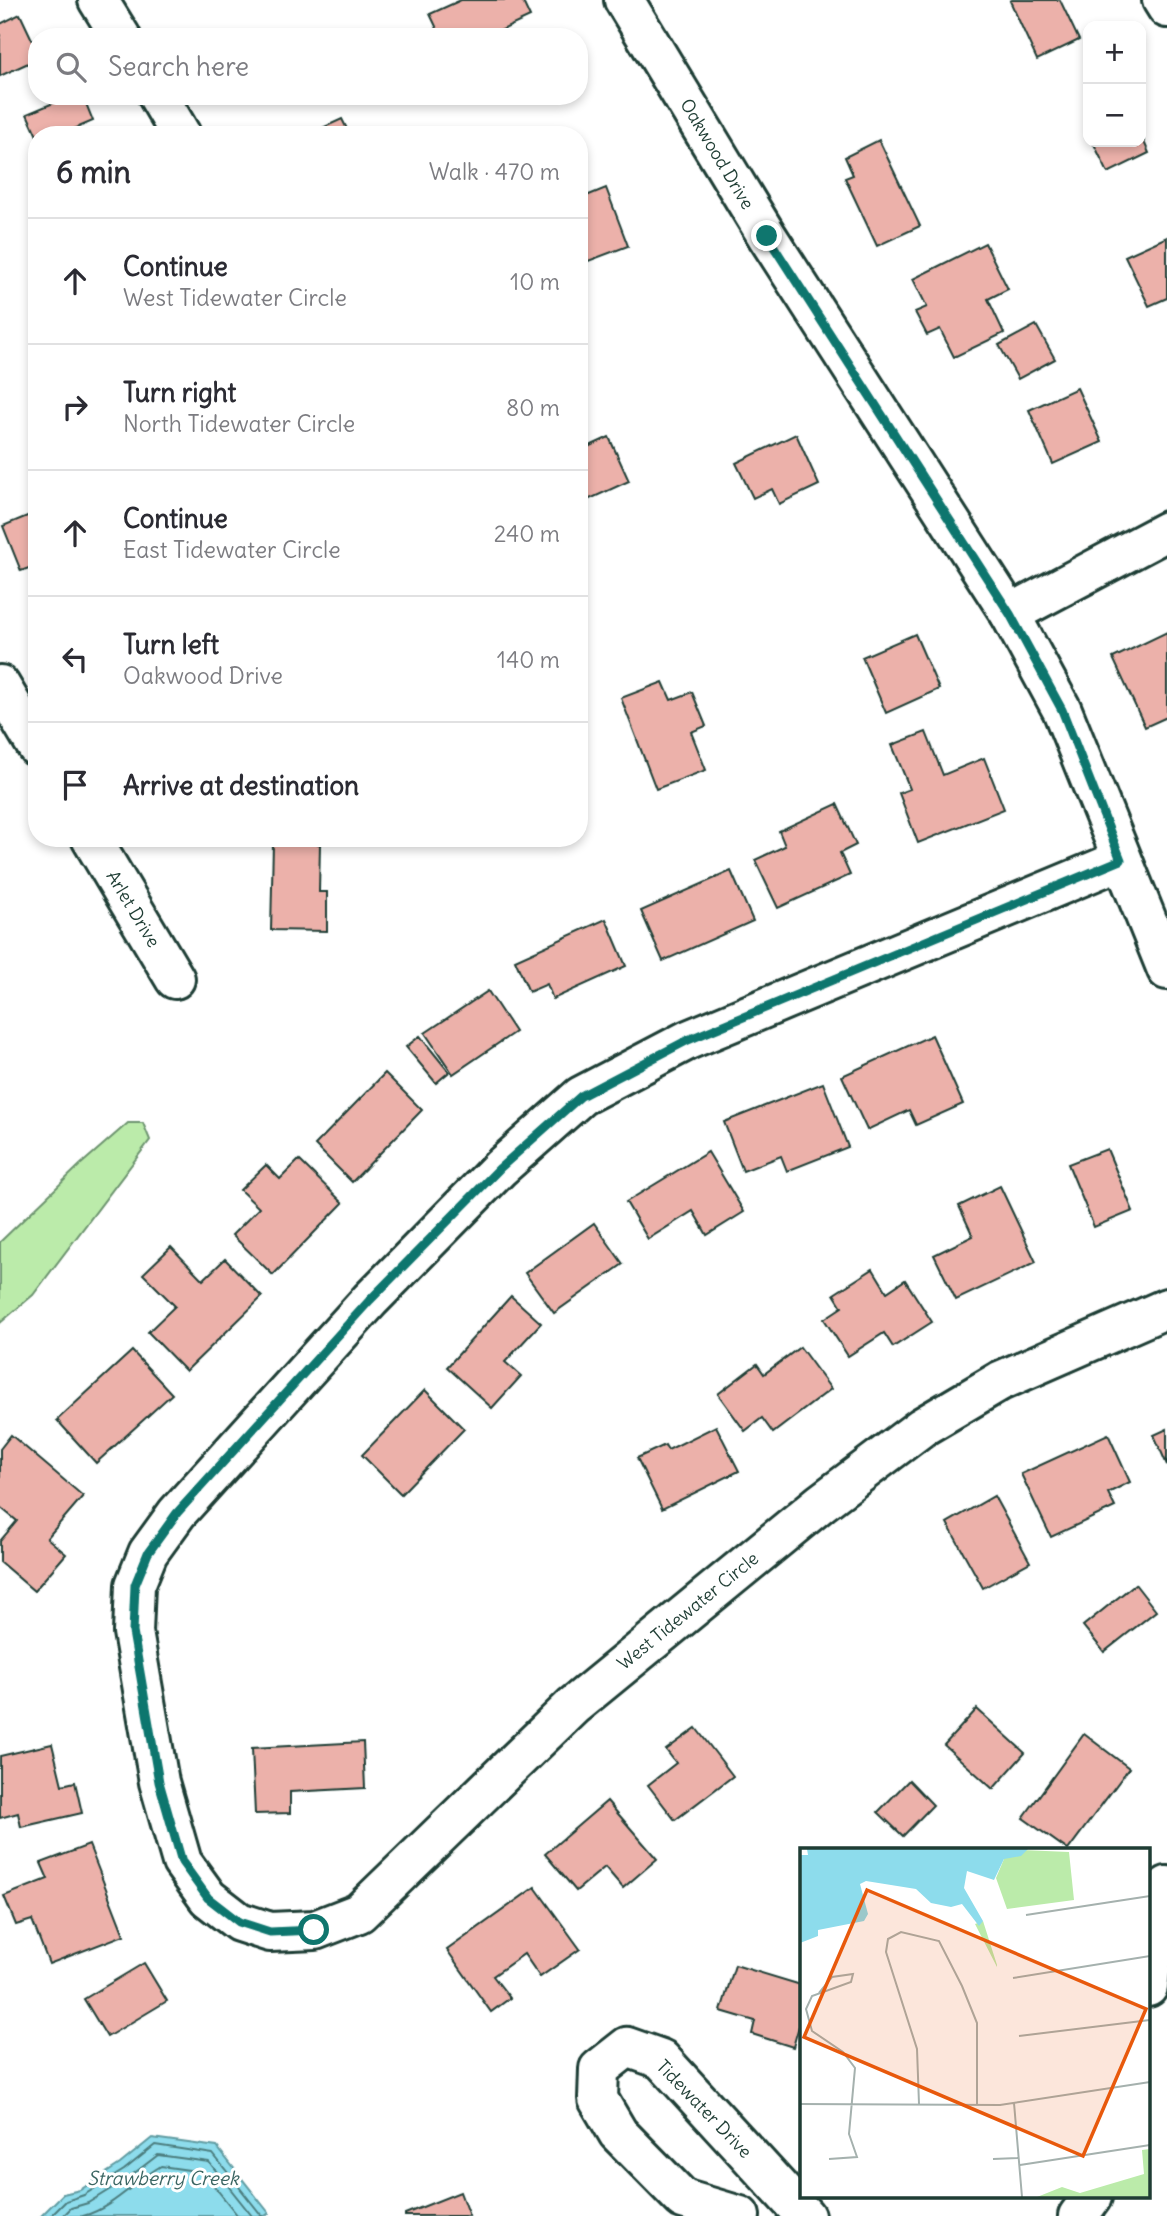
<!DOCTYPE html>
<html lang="en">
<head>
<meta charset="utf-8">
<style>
	body { margin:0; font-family:Delius,sans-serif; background:#f7f7f7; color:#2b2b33 }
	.controls { position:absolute; right:21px; top:21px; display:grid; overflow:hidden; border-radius:14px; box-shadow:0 4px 10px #0003 }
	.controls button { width:63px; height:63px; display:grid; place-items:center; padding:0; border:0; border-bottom:2px solid #e1e1e2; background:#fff; color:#2b2b33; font:35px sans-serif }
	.stop { position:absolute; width:21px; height:21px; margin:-16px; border:5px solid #0f766e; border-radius:50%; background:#fff }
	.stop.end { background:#0f766e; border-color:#fff; box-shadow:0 2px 7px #0008 }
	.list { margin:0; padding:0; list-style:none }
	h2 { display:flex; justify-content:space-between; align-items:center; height:91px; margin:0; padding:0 28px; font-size:30px }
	h2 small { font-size:23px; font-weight:400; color:#7c7c81 }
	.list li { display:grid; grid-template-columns:46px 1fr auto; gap:21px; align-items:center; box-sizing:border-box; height:126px; padding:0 28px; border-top:2px solid #e1e1e2 }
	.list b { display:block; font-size:26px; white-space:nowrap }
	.list p { margin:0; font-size:23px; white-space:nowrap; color:#7c7c81 }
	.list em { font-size:23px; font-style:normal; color:#7c7c81 }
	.icon { flex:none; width:38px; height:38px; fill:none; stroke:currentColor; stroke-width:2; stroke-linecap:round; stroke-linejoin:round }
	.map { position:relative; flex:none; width:1167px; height:2216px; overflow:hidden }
	.search { position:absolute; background:#fff; box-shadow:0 4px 10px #0003; left:28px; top:28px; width:560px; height:77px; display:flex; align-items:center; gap:18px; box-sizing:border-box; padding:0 24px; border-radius:28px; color:#7c7c81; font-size:26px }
	.panel { position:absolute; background:#fff; box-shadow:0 4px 10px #0003; left:28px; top:126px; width:560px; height:721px; border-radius:28px }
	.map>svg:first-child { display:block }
	.green { fill:#bbebaa; stroke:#6d946f; stroke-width:2 }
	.water { fill:#8ddcec; stroke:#619ca2; stroke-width:2 }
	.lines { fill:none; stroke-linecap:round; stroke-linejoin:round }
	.shore { stroke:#4b7d7e; stroke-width:2 }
	.building { fill:#ecb1aa; stroke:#1f3d34; stroke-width:2 }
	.minor-casing { stroke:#1f3d34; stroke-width:44 }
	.minor { stroke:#fff; stroke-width:38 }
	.route { stroke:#0f766e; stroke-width:9 }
	.labels { text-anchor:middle; stroke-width:6; stroke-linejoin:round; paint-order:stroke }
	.street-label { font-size:18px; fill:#1f3d34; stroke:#fff }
	.water-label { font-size:19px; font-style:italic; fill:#3a6562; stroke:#fff }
	.inset-road { fill:none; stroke:#a5b1ae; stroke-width:2 }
	.view { fill:#e8590c; fill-opacity:0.15; stroke:#e8590c; stroke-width:3.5 }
	.inset-edge { fill:none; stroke:#1f3d34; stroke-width:3.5 }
</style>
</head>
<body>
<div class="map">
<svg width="1167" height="2216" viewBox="0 0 1167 2216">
	<rect width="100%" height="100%" fill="#fff"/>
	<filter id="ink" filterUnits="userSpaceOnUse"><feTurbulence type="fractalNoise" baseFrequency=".0143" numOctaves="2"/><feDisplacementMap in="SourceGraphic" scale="14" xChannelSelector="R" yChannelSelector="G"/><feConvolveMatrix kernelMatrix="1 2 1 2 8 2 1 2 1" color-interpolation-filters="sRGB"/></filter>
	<g filter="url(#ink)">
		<polygon class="green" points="128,1123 143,1123 150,1140 33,1295 0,1323 0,1242 80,1165"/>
		<polygon class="water" points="152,2138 217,2147 269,2213 265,2216 41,2216 63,2194 80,2190 120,2164"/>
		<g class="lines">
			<g class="shore">
				<polyline points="51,2216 66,2201 84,2195 124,2170 155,2145 213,2154 262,2216"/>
				<polyline points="63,2216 71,2208 88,2203 128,2178 158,2155 209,2162 252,2216"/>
				<path d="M83,2216C113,2208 135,2181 161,2166L203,2172L238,2216"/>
			</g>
		</g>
		<g class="building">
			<polygon points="461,0 522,0 530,17 487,37 441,37 430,14"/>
			<polygon points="1012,0 1060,0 1079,40 1037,60 1010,1"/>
			<polygon points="20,14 37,50 37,59 0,76 0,24"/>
			<polygon points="70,96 83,96 93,121 60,135 37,136 27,114"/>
			<polygon points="342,119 350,135 307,135"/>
			<polygon points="1141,135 1149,153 1108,173 1093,142 1141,142"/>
			<polygon points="879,140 920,226 877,246 845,178 853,175 845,157"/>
			<polygon points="606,188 628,246 583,263 579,253 579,199"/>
			<polygon points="1167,237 1167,298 1149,306 1125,256"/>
			<polygon points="985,243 1008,289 988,299 1004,333 954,357 940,329 927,335 915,312 927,307 913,279"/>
			<polygon points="1036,325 1055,359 1018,379 999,345"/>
			<polygon points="1077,388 1102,442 1053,464 1029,410"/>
			<polygon points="796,434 819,485 779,504 772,489 753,498 736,463"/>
			<polygon points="609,437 629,481 579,504 579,451"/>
			<polygon points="37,512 37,565 21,571 3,526"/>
			<polygon points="1167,632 1167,717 1145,727 1113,658"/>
			<polygon points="915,634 939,689 886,713 862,657"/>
			<polygon points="663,682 671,700 692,692 706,726 691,732 706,770 656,789 621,698"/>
			<polygon points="926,732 943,775 984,758 1004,809 918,843 899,793 910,789 892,745"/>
			<polygon points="837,804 856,845 840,853 850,875 778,908 755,860 785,846 779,831"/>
			<polygon points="273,843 320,844 319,892 327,892 327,931 271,930"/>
			<polygon points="731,871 753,921 663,961 641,911"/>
			<polygon points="606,919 626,966 553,999 547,984 529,992 515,960"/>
			<polygon points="488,991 515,1032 453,1074 425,1033"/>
			<polygon points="932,1035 963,1104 916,1125 909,1110 867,1130 842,1076"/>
			<polygon points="420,1036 449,1072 436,1083 406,1047"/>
			<polygon points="385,1073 422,1110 352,1182 315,1145"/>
			<polygon points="823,1083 848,1147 787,1171 781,1156 743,1171 724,1122"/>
			<polygon points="1107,1149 1133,1211 1094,1227 1068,1164"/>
			<polygon points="708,1152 744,1212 707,1235 693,1211 648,1239 626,1202"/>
			<polygon points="299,1160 343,1203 273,1275 232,1235 259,1208 240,1190 266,1165 280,1179"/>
			<polygon points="1000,1186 1036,1262 956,1300 934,1255 973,1236 959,1206"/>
			<polygon points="594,1223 623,1264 554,1313 525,1273"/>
			<polygon points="171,1247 203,1280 225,1259 262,1297 186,1371 148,1332 175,1306 143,1274"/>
			<polygon points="873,1269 887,1292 905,1280 932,1322 893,1347 884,1333 848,1356 824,1319 842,1307 834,1294"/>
			<polygon points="511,1296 541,1323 505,1362 521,1376 492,1408 447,1367"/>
			<polygon points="800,1347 831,1389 773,1433 762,1418 745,1431 718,1394 757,1364 764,1374"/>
			<polygon points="132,1351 172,1394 96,1463 57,1420"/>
			<polygon points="425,1390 464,1429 401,1494 362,1455"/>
			<polygon points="716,1426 739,1471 662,1509 637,1458 665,1445 668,1450"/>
			<polygon points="1167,1429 1167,1465 1154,1435"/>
			<polygon points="1108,1434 1130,1482 1108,1493 1115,1507 1051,1537 1021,1474"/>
			<polygon points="11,1435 83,1496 47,1538 66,1554 34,1591 0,1562 0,1541 17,1521 0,1507 0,1449"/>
			<polygon points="994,1496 1030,1562 983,1588 947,1523"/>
			<polygon points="1135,1584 1156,1611 1104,1652 1083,1626"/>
			<polygon points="977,1709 1025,1753 993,1789 944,1745"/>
			<polygon points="696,1728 733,1776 675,1820 648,1785 676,1763 666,1750"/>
			<polygon points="1084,1734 1129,1768 1068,1850 1023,1818"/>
			<polygon points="363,1742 365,1788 290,1792 290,1813 255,1814 252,1748"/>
			<polygon points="52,1744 62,1785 75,1782 82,1813 21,1827 18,1813 0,1818 0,1756"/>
			<polygon points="909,1780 933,1805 903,1836 878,1812"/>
			<polygon points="607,1801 657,1859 623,1888 605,1867 576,1891 545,1854"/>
			<polygon points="89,1845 124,1935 49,1964 32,1920 16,1925 4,1896 48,1879 41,1863"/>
			<polygon points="535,1887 580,1949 540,1977 524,1954 493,1976 510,1998 491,2012 447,1950"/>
			<polygon points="144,1963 167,2001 107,2037 84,1999"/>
			<polygon points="735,1965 801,1985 801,2019 793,2047 752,2034 755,2021 721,2011"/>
			<polygon points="460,2192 469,2216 405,2216 405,2214"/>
		</g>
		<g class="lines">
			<g class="minor-casing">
				<g id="minor">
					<polyline points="98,0 121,37"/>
					<polyline points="624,0 767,236 1010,614 1062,710 1167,970"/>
					<polyline points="1162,0 1167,8"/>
					<polyline points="158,96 181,135"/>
					<polyline points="1010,614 1167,531"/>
					<polyline points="0,685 37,747"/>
					<polyline points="91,838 175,979"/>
					<polyline points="1121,860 688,1040 581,1096 500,1168 370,1300 177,1513 148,1553 135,1585 133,1632 159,1782 182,1862 208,1898 239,1922 270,1932 315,1930 359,1913 573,1706 821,1503 922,1427 1000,1381 1167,1308"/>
					<polyline points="1148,1987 1158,1912 1167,1886"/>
					<polyline points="740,2216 683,2199 618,2133 598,2099 599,2069 627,2047 661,2059 805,2216"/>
					<polyline points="1078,2216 1092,2197"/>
				</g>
			</g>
			<use href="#minor" class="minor"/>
		</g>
	</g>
	<g class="lines" filter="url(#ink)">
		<polyline class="route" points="314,1930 270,1932 239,1922 208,1898 182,1862 159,1782 133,1632 135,1585 148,1553 177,1513 370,1300 500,1168 581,1096 688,1040 1121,860 1062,710 1010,614 767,236"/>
	</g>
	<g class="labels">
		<g class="street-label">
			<text transform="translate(717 154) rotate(59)" y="6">Oakwood Drive</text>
			<text transform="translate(133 909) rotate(59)" y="6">Arlet Drive</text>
			<text transform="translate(688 1611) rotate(-39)" y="6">West Tidewater Circle</text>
			<text transform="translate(704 2109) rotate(46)" y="6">Tidewater Drive</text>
		</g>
		<g class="water-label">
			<text x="163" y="2185">Strawberry Creek</text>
		</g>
	</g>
	<g transform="translate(800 1848)">
		<rect width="350" height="350" fill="#fff"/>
		<path d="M200,1L269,4L274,52L207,61L196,30L204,11ZM183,73L197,117V119L175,76ZM350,301V349H237L262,339L280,345L344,326L342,302Z" fill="#bbebaa"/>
		<path d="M7,1H228L221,8L204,11L194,32L167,23L164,40L183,73L179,78L162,56L151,59L131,55L116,41L66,33L60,36L68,66L64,73L18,82V88L0,95V7H8Z" fill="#8ddcec"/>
		<path class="inset-road" d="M226,67L350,48M213,130L350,108M19,145L32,129L53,126L51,134L12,148L6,161L12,183L43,204L55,220L49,286L57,309L29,311M219,188L350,172M214,255L222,349M0,256L200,257L350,234M119,256L117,201L86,104L88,91L101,84L139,93L162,138L177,175V256M193,311L219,310M220,317L350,297"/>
		<path class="view" d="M67,42L346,161L283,308L4,189Z"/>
		<rect width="350" height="350" class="inset-edge"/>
	</g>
</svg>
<div class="controls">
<button>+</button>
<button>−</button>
</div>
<div class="stop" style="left:314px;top:1930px"></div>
<div class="stop end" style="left:767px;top:236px"></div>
<div class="search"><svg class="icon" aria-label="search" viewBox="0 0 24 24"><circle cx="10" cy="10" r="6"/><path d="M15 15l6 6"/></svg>Search here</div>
<section class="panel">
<h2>6 min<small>Walk · 470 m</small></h2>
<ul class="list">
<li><svg class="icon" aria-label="ahead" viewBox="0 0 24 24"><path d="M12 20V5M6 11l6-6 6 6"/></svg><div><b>Continue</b><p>West Tidewater Circle</p></div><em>10 m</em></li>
<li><svg class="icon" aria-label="right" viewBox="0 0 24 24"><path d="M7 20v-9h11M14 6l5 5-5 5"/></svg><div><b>Turn right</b><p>North Tidewater Circle</p></div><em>80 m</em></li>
<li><svg class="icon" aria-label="ahead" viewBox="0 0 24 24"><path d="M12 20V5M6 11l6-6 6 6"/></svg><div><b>Continue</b><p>East Tidewater Circle</p></div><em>240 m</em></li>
<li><svg class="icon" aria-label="left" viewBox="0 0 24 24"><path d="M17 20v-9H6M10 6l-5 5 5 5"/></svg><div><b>Turn left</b><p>Oakwood Drive</p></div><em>140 m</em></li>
<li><svg class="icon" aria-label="arrive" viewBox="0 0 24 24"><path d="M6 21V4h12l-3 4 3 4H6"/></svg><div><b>Arrive at destination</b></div></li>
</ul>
</section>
</div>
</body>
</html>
